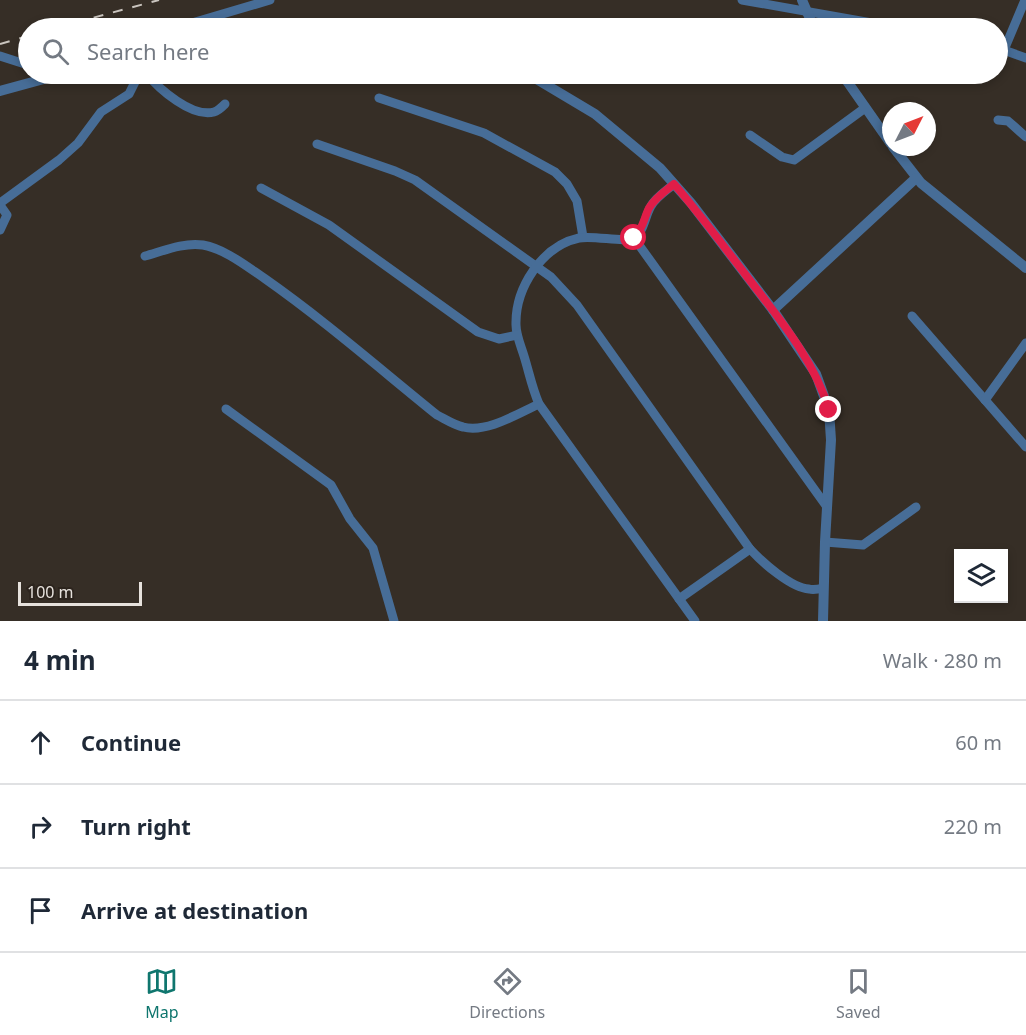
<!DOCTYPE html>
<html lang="en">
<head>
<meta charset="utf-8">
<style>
	body { margin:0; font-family:"Noto Sans",sans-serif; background:#f6f6f7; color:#1f2937 }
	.controls { position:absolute; right:18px; bottom:18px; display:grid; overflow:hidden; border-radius:0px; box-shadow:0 3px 9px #0003 }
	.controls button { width:54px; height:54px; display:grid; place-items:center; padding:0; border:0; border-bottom:2px solid #e0e1e3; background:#fff; color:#1f2937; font:30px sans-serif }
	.compass { position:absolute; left:882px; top:102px; width:54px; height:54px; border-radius:50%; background:#fff; box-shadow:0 3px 9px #0003; rotate:48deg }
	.scale { position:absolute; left:18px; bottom:15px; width:124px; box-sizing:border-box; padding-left:6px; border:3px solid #e7e2dd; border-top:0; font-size:16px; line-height:21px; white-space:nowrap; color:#e7e2dd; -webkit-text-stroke:4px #2c241d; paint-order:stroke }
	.stop { position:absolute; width:18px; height:18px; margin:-14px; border:4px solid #e11d48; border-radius:50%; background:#fff }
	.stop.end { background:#e11d48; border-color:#fff; box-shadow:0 2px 6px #0008 }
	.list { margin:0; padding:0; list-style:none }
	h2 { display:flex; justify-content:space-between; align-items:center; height:78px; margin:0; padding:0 24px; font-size:26px }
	h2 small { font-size:20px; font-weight:400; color:#747a83 }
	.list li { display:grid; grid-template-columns:39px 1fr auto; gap:18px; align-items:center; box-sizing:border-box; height:84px; padding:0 24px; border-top:2px solid #e0e1e3 }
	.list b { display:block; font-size:22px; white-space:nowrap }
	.list em { font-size:20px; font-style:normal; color:#747a83 }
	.icon { flex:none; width:33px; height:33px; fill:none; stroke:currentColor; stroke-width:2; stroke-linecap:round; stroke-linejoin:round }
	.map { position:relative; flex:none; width:1026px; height:621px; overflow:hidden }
	.search { position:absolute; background:#fff; box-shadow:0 3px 9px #0003; left:18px; right:18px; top:18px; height:66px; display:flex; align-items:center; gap:15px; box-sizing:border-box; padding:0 21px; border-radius:33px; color:#747a83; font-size:22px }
	.sheet { height:330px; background:#fff }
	nav { display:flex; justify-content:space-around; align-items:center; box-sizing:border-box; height:84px; border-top:2px solid #e0e1e3; background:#fff; font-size:16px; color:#747a83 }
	nav a { display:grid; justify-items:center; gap:3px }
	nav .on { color:#0f766e }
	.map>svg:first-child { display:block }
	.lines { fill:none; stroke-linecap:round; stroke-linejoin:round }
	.minor { stroke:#476d97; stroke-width:9 }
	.tertiary { stroke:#476d97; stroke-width:10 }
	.rail { stroke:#cac5bf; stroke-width:2; stroke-dasharray:10 10; stroke-linecap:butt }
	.route { stroke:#e11d48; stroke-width:8 }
</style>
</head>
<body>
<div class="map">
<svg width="1026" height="621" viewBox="0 0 1026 621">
	<rect width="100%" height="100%" fill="#362e26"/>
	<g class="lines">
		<g class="minor">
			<polyline points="742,0 900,28"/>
			<polyline points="175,28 270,0"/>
			<polyline points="998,48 1026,58"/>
			<polyline points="1004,50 1025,0"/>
			<polyline points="0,56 28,65"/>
			<path d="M147,74C159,89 192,118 214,112C218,111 222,107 225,104"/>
			<polyline points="379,98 484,133 555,172 567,184 577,201 583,237"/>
			<polyline points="998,120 1008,121 1026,137"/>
			<polyline points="750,135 782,157 794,160 865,108"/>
			<path d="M317,144L395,171L415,180L551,277L577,305L750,549C762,562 791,588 809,589C813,590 819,589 823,588"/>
			<path d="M674,184C666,191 656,197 651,206C645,216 644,232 634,238C625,243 594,235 579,238C542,246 515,288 516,325C516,335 521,346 524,356C529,372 532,388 539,404L695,621"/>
			<polyline points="261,188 329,225 478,332 499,339 517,335"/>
			<polyline points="0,203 59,160 78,143 101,112 129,94 139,74"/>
			<polyline points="0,205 7,215 0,230"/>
			<polyline points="634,238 827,507"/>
			<path d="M145,256C163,251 184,242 203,245C225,249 246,266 264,278C324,320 380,369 437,415C445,419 454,425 463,427C487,433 517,414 539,404"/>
			<polyline points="912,316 1026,447"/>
			<polyline points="985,400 1026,343"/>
			<polyline points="226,409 331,485 350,519 373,548 394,621"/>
			<polyline points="825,542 863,545 916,507"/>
			<polyline points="679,599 750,549"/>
		</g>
		<g class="tertiary">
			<polyline points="802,0 814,28"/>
			<polyline points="257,28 301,25 370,28"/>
			<polyline points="528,74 595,114 660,168 691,203 773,310 816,374 829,410 831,440 825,542 823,621"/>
			<polyline points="842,74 891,144"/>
			<polyline points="0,91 62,74"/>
			<polyline points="893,147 921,183 1026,268"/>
			<polyline points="773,310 916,178"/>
		</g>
		<g class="rail">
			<polyline points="55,28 159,0"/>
			<polyline points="0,44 28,36"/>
		</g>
	</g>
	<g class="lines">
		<path class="route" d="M634,238C643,229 644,218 649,208C655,198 665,191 674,184C699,213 722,244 745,274C777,316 814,359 829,410"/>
	</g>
</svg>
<div class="controls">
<button><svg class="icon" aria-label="layers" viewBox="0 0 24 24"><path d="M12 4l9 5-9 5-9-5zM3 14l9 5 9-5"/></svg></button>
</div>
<svg class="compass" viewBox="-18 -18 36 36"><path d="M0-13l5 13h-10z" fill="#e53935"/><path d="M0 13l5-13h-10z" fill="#747a83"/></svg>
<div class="scale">100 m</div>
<div class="stop" style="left:634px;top:238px"></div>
<div class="stop end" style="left:829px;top:410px"></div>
<div class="search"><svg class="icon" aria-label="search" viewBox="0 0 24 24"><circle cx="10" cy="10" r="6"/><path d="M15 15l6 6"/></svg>Search here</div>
</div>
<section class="sheet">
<h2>4 min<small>Walk · 280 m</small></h2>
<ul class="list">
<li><svg class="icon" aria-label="ahead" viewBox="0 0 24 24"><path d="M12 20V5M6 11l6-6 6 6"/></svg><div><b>Continue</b></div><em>60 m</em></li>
<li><svg class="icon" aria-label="right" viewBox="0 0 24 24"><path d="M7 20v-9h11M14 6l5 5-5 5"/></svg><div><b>Turn right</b></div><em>220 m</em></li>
<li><svg class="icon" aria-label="arrive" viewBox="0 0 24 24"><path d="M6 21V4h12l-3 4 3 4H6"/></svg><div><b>Arrive at destination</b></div></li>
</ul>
</section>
<nav>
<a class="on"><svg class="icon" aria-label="map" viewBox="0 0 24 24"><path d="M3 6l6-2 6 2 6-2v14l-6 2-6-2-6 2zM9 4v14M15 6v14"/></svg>Map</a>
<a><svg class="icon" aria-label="directions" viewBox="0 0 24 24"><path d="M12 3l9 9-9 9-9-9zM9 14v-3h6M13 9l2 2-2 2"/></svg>Directions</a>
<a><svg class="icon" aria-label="saved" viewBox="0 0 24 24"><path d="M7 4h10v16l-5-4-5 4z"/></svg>Saved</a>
</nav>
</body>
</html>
